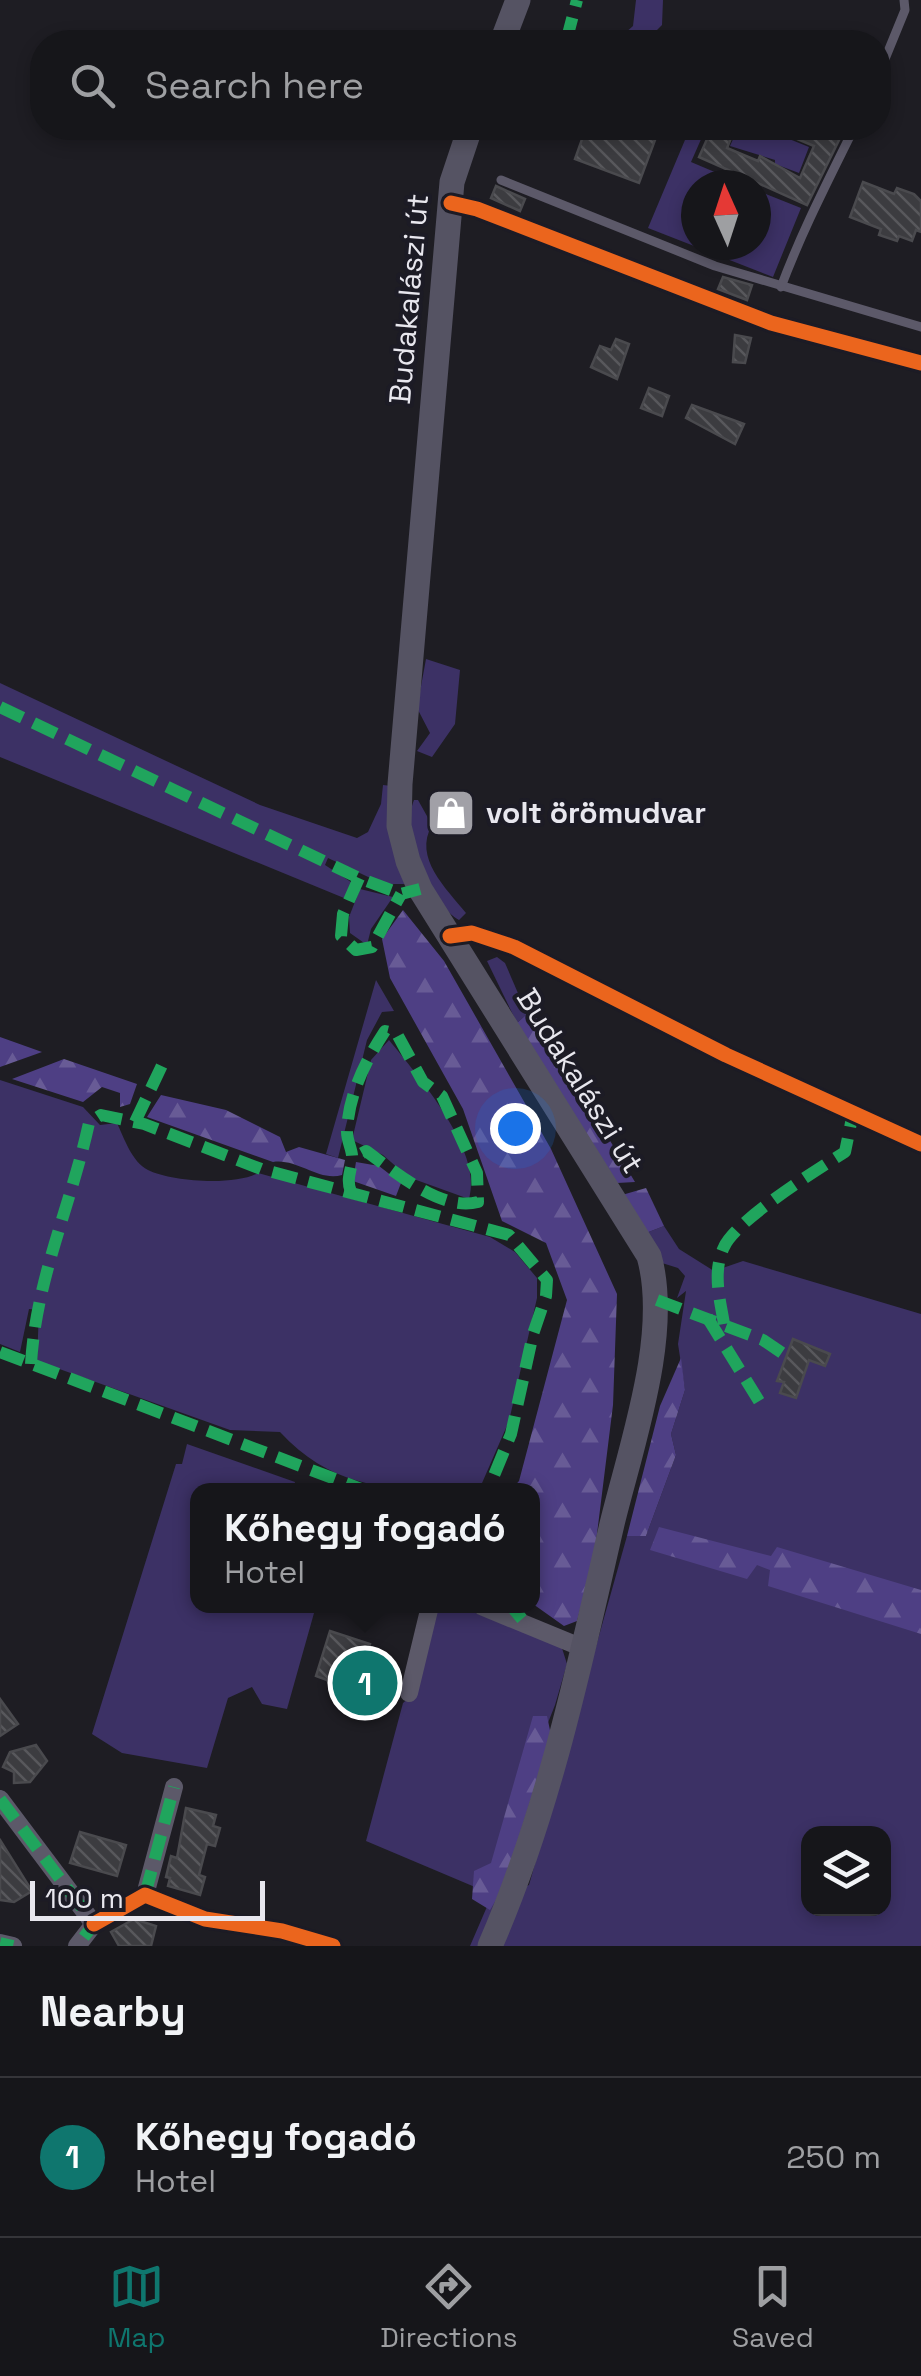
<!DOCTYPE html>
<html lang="en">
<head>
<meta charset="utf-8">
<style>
	body { margin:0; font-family:"Space Grotesk",sans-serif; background:#1f1f23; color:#f1f3f6 }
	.controls { position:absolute; right:30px; bottom:30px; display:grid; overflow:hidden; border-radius:20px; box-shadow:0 5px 15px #0003 }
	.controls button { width:90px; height:90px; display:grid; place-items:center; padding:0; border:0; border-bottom:2px solid #353539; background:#16161a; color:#f1f3f6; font:50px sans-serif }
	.compass { position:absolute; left:681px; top:170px; width:90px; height:90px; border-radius:50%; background:#16161a; box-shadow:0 5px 15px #0003; rotate:357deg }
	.scale { position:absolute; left:30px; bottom:25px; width:235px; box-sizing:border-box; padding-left:10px; border:5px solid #e8e7ee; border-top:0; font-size:28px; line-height:35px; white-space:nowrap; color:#e8e7ee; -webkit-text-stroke:8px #1c1b25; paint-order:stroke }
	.you { position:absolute; left:515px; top:1128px; width:35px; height:35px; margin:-25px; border:8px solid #fff; border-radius:50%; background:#1a73e8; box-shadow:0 0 0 15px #1a73e833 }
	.badge { display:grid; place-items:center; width:65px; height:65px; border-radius:50%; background:#0f766e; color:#fff; font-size:32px; font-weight:700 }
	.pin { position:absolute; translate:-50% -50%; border:5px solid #fff; box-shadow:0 2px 10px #0006 }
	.popup { position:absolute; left:190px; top:1483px; width:350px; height:130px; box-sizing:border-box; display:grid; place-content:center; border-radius:20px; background:#16161a; filter:drop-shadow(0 2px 8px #0005); font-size:32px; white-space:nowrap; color:#9e9fa2 }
	.popup b { font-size:38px; color:#f1f3f6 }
	.popup::after { content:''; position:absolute; left:50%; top:100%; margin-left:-20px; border:20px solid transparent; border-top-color:#16161a }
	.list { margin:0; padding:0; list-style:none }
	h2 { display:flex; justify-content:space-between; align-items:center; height:130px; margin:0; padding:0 40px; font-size:42px }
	h2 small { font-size:32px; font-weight:400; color:#9e9fa2 }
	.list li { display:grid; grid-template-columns:65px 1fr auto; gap:30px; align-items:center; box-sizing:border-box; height:160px; padding:0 40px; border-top:2px solid #353539 }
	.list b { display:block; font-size:38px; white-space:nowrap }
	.list p { margin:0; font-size:32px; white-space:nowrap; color:#9e9fa2 }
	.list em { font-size:32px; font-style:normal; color:#9e9fa2 }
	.icon { flex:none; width:55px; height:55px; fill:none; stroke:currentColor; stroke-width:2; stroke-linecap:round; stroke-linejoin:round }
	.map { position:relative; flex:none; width:921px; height:1946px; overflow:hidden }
	.search { position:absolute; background:#16161a; box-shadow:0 5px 15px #0003; left:30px; right:30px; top:30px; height:110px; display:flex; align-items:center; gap:25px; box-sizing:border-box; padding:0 35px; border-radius:40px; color:#9e9fa2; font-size:38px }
	.sheet { height:290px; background:#16161a }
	nav { display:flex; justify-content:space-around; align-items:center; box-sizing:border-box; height:140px; border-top:2px solid #353539; background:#16161a; font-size:28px; color:#9e9fa2 }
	nav a { display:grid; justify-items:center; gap:5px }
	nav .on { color:#0f766e }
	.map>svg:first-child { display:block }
	.green { fill:#3c3165; fill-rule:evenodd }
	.forest { fill:url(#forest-firs) }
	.building { fill:url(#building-back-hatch); stroke:#4a4a4e; stroke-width:2.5 }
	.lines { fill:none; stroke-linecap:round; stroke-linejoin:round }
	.service { stroke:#5c5969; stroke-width:9 }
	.minor { stroke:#5c5969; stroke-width:18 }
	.secondary { stroke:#555363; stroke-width:25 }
	.quiet { stroke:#20a55d; stroke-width:12; stroke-dasharray:25 12; stroke-linecap:butt }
	.cycleway-casing { stroke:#1c1b25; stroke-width:21 }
	.cycleway { stroke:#eb651d; stroke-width:15 }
	.labels { text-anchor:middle; stroke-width:8; stroke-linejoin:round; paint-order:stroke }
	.street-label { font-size:30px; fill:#e8e7ee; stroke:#1c1b25 }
	.poi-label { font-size:30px; font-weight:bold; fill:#e8e7ee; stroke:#1c1b25; text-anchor:start }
</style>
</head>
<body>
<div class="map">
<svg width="921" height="1946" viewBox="0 0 921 1946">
	<defs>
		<pattern id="forest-firs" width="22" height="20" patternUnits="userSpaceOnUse" patternTransform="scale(2.5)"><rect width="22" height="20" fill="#4e3f84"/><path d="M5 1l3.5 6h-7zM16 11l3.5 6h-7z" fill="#685b96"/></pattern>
		<pattern id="building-back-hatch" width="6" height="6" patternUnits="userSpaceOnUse" patternTransform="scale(2.5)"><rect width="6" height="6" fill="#3c3c40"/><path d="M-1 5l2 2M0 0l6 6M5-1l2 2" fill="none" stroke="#58585c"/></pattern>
	</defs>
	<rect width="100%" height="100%" fill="#1e1d23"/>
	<g class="green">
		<polygon points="636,0 663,0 662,25 645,42 615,42 633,26"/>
		<polygon points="690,128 706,128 691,162 743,184 696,185 696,245 716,245 712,253 648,228"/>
		<polygon points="738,128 762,128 809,147 799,173 775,164 775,160 730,146"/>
		<polygon points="756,190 801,208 773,277 727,259 732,245 756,245"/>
		<polygon points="426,659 460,670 455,724 432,757 417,751 430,733 417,708"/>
		<polygon points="0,683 260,805 357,838 368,832 381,804 383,785 392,786 408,884 383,884 328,858 325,865 354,884 344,898 0,757"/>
		<path d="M414,800H418L432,825C413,858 446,888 466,913L459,920C430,903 400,833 414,800Z"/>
		<polygon points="360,889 393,897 371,929 367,945 350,933 349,917"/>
		<polygon points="497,957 505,963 527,1014 517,1023 487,961"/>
		<polygon points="376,980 394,1011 382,1012 367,1040 338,1158 326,1154"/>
		<path d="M389,1040C417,1075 484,1151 469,1199L408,1177L383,1155L352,1140L371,1060Z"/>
		<path d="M0,1080L83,1107L100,1125L117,1123C124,1138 132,1162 148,1170C172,1182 235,1186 258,1173L490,1237L515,1252L537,1278V1298L509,1421L479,1490C401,1491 336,1493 280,1432L230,1430L37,1361L39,1310L29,1309L20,1352L0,1344Z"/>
		<path d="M664,1226L679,1249L714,1271L743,1261L921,1314V1946H470L489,1902L529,1885L627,1536H646L676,1455L671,1434L685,1390L678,1344L686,1291L677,1298L685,1276L678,1268L662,1263L646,1233ZM808,1834H884V1908H808Z"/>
		<polygon points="187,1444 295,1482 293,1490 198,1490 198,1606 316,1606 287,1709 262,1704 252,1687 228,1698 207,1768 122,1753 92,1734 176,1464 182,1464"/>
		<polygon points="434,1606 457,1606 561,1645 567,1664 555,1705 482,1890 366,1841 403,1703 413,1694"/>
	</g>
	<g class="forest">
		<polygon points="403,910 444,961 551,1149 617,1294 613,1405 594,1558 577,1621 564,1626 533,1604 532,1490 511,1490 519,1481 567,1300 546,1243 502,1221 463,1109 390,978 382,939"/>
		<polygon points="527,1014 538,1019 579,1106 609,1139 635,1182 617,1183 517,1023"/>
		<polygon points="0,1037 42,1052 0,1067"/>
		<polygon points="64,1059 137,1084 130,1104 120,1107 120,1093 102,1087 83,1102 12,1079"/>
		<path d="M161,1095L226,1110L280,1137L286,1152L299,1147L345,1160L342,1175C319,1182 297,1158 273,1162L147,1117Z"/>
		<polygon points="356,1162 379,1166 401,1183 396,1196 353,1181"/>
		<polygon points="646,1188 664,1226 646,1233 622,1195"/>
		<polygon points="681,1358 685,1390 671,1434 676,1455 646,1536 627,1536 660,1406"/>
		<polygon points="659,1527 771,1556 777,1547 921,1590 921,1634 768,1586 770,1570 757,1565 747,1579 650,1550"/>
		<polygon points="533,1716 547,1716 551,1735 503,1888 490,1910 472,1899 474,1871 491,1863"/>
	</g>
	<g class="building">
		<polygon points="586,128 621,128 655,140 639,183 575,159"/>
		<polygon points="712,128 735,128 727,148 758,161 760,156 800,178 814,146 771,128 817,128 840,138 807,205 699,157"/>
		<polygon points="863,182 894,194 897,188 914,194 921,201 921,232 916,230 912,241 899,236 897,241 879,235 881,229 850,217"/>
		<polygon points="496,186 525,199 520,211 491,198"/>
		<polygon points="723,277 752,285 747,300 718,289"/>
		<polygon points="735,335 751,338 745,363 733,362"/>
		<polygon points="616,339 629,344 617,379 591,367 600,346 611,350"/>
		<polygon points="649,388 669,396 662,416 641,408"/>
		<polygon points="692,405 744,424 735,444 686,418"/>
		<polygon points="793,1339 830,1354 825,1366 809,1360 796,1398 780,1393 784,1382 777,1381"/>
		<polygon points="330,1631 370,1644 363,1666 340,1658 358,1696 342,1707 327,1680 316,1676"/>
		<polygon points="0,1699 18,1724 0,1736"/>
		<polygon points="36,1745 47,1761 30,1782 14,1783 14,1772 3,1767 10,1752"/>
		<polygon points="186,1808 216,1815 213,1826 220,1828 215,1846 207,1844 199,1875 205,1877 200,1895 168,1886 170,1878 166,1877 171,1856 177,1858"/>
		<polygon points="80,1832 126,1845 117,1876 70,1863"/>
		<polygon points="0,1840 32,1891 14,1902 0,1900"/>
		<polygon points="134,1919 156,1926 151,1946 119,1946 111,1932"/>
	</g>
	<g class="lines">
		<g class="service">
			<polyline points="878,76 905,10 904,0"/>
			<polyline points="501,180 715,266 921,327"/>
			<path d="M781,287C802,231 828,181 854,128"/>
		</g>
		<g class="minor">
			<polyline points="451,203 477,209 771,323 921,363"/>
			<polyline points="450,936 472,933 514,947 726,1055 921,1144"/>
			<polyline points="481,1606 583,1648"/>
			<polyline points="409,1693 430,1606"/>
			<polyline points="0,1799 94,1924 77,1946"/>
			<polyline points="145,1895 174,1787"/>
			<polyline points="94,1924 145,1895 205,1919 282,1931 333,1946"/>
			<polyline points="0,1943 13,1946"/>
		</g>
		<g class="secondary">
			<polyline points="502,42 518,0"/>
			<path d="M470,128L452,182L400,784L399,826L408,861L420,889L649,1256C671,1334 631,1446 612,1524C579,1667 549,1811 490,1946"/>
		</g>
		<g class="quiet">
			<polyline points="566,42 577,0"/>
			<polyline points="0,707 359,878 401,894 420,889"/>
			<polyline points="359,878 343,914 341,936 356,950 372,947 401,894"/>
			<polyline points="135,1122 165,1059"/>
			<path d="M351,1192C345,1177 353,1170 352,1155C351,1147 347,1140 347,1132C348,1095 366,1060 385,1031L397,1034L423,1082L442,1096L477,1173L478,1202C441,1212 394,1171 366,1151L353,1158"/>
			<polyline points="657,1300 763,1340 791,1359"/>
			<polyline points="707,1317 762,1406"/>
			<path d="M724,1324C720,1299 712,1272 724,1247C736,1220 818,1169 845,1152L853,1113"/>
			<polyline points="0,1352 364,1490"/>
			<path d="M31,1364C36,1279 71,1205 89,1123L101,1115L144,1124L261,1169L509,1235L547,1280L546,1296L533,1334L511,1434L488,1490"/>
			<polyline points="511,1606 522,1619"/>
			<polyline points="0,1799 94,1924 77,1946"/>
			<polyline points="145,1895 174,1787"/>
			<polyline points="0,1943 13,1946"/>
		</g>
		<g class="cycleway-casing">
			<g id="cycleway">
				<polyline points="451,203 477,209 771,323 921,363"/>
				<polyline points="450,936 472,933 514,947 726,1055 921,1144"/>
				<polyline points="94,1924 145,1895 205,1919 282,1931 333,1946"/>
			</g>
		</g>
		<use href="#cycleway" class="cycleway"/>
	</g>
	<defs>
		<g id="shop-square" transform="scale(2.5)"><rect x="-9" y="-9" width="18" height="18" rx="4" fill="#a1a0a7" stroke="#1c1b25"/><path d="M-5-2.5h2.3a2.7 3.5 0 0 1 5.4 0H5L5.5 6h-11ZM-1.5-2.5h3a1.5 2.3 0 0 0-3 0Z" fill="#fff"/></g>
	</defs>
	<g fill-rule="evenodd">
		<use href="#shop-square" x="451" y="813"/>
	</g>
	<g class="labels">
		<g class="street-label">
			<text transform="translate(409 299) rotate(-85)" y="10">Budakalászi út</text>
			<text transform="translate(580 1081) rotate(58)" y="10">Budakalászi út</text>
		</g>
		<g class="poi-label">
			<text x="486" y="823">volt örömudvar</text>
		</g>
	</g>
</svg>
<div class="controls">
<button><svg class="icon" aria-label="layers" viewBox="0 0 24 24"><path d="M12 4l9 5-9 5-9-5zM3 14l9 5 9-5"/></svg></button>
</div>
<svg class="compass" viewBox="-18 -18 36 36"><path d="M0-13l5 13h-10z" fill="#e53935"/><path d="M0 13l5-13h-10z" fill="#9e9fa2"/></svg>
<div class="scale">100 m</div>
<div class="you"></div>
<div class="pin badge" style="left:365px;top:1683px">1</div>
<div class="popup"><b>Kőhegy fogadó</b>Hotel</div>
<div class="search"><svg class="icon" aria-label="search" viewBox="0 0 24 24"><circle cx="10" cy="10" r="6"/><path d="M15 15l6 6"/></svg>Search here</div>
</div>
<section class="sheet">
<h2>Nearby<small></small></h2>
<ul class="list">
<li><span class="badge">1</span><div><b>Kőhegy fogadó</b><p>Hotel</p></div><em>250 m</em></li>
</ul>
</section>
<nav>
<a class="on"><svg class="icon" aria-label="map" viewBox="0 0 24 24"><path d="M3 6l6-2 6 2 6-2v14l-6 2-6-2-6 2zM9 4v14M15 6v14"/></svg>Map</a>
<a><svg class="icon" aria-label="directions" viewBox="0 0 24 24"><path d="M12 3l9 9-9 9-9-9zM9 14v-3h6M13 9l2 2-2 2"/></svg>Directions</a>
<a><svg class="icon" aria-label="saved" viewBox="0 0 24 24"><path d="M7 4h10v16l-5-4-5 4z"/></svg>Saved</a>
</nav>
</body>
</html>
